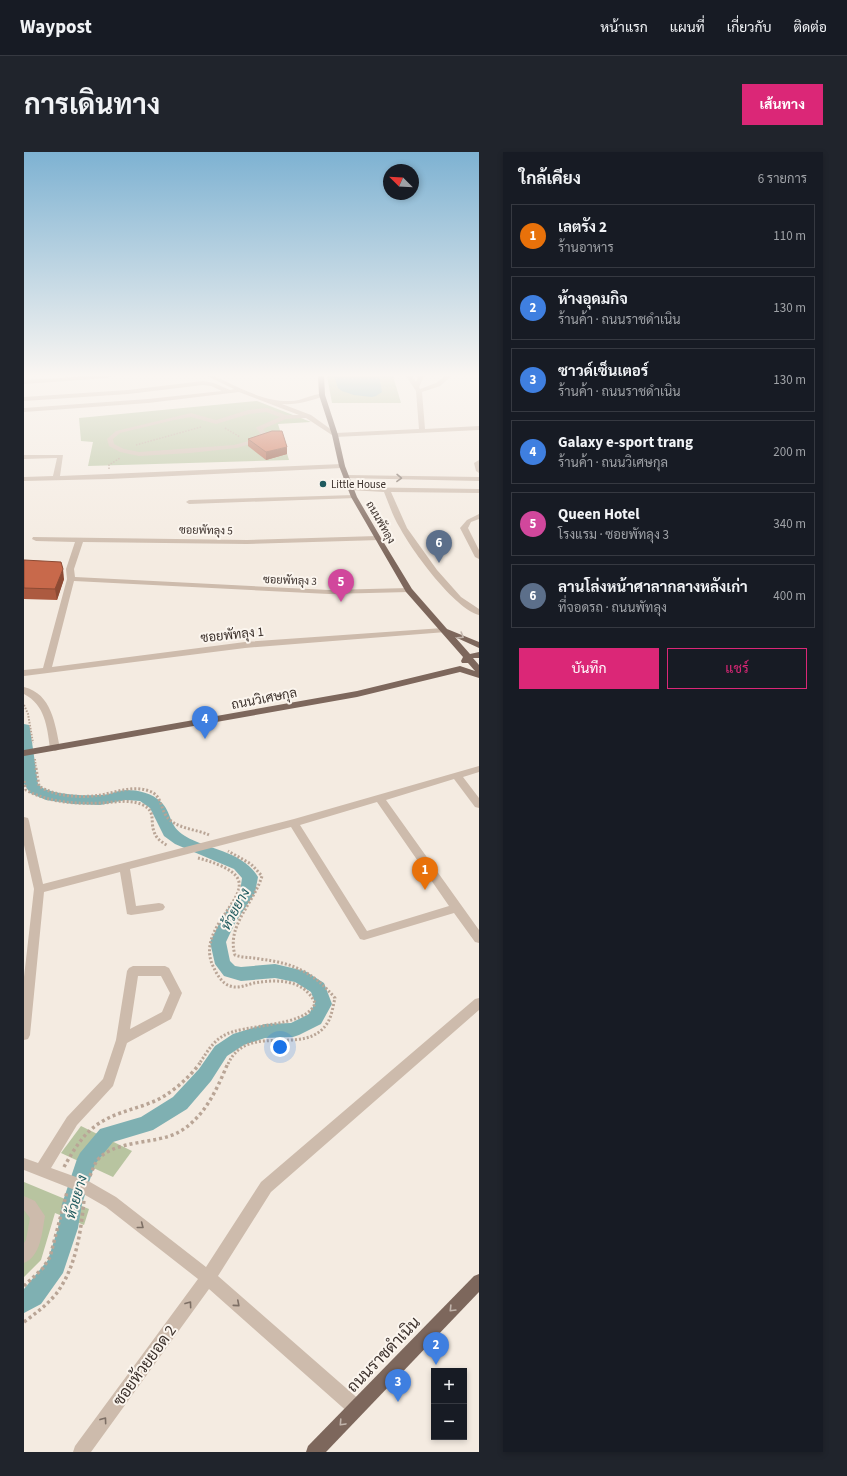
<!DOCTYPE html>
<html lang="th">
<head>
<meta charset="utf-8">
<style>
	body { margin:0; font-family:"Source Sans 3",Sarabun,sans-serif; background:#20242c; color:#f1f3f6 }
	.controls { position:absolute; right:12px; bottom:12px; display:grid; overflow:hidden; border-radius:0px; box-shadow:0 2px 6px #0003 }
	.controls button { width:36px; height:36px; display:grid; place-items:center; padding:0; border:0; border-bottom:1px solid #363941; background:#171b24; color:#f1f3f6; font:20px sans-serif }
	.compass { position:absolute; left:359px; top:12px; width:36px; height:36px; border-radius:50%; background:#171b24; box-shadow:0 2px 6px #0003; rotate:294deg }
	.you { position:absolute; left:256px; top:895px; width:14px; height:14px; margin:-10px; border:3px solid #fff; border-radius:50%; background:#1a73e8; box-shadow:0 0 0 6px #1a73e833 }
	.badge { display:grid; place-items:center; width:26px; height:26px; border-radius:50%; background:#db2777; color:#fff; font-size:13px; font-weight:700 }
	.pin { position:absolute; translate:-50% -33px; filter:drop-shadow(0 1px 2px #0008) }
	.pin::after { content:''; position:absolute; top:21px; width:14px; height:12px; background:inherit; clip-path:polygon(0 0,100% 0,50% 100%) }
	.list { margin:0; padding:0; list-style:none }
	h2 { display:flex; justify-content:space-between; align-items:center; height:52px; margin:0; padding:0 16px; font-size:17px }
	h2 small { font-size:13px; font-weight:400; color:#9ea1a6 }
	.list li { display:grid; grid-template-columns:26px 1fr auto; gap:12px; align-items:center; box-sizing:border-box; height:64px; margin:0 8px 8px; padding:0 8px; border:1px solid #363941; border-radius:0px }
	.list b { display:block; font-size:15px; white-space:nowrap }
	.list p { margin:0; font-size:13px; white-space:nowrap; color:#9ea1a6 }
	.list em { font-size:13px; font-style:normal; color:#9ea1a6 }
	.actions { display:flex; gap:8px; padding:12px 16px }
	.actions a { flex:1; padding:9px 0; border:1px solid #db2777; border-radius:0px; text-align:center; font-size:14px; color:#db2777 }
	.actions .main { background:#db2777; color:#fff }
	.map { position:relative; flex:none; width:455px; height:1300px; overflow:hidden; border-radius:0px }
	header { display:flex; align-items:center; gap:24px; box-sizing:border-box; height:56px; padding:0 20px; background:#171b24; border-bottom:1px solid #363941 }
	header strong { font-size:19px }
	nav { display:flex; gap:22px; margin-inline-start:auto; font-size:14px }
	.intro { display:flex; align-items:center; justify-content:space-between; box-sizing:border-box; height:96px; padding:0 24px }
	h1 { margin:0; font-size:28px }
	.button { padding:10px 18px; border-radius:0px; background:#db2777; color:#fff; font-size:14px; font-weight:700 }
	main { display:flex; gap:24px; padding:0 24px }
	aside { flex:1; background:#171b24; border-radius:0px; box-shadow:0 2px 6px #0003 }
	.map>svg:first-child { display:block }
	.green { fill:#b8c4a0 }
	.water { fill:#7fb0b2 }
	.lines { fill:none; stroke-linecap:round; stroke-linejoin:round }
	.canal { fill:#7fb0b2; fill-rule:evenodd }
	.path-far3 { stroke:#b9a596; stroke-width:1.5; stroke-dasharray:1.5 1.5; stroke-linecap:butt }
	.path-far2 { stroke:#b9a596; stroke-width:2; stroke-dasharray:1.5 1.5; stroke-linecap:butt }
	.path-far1 { stroke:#b9a596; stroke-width:3; stroke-dasharray:2 2; stroke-linecap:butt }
	.path { stroke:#b9a596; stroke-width:3.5; stroke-dasharray:3 3; stroke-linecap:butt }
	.minor { fill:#cdbbac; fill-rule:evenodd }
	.major { fill:#7d675c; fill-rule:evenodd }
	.wall { fill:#ac5a40 }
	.shaded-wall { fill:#8c4a34 }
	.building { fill:#c8694b; stroke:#8c4a34 }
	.oneway { stroke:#7d6f65 }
	.oneway2 { stroke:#c2b5ac }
	.poi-dot { fill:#1f5a5e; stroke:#fbf5ee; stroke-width:1.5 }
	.labels { text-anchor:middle; stroke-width:4; stroke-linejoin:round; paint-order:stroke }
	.far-poi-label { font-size:11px; fill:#3b302b; stroke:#fbf5ee; text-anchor:start }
	.far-street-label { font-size:11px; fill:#3b302b; stroke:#fbf5ee }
	.street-label { font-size:13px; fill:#3b302b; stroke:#fbf5ee }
	.water-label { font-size:14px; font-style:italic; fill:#1f5a5e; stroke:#fbf5ee }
	.near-street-label { font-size:16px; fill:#3b302b; stroke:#fbf5ee }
</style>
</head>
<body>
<header>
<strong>Waypost</strong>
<nav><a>หน้าแรก</a><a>แผนที่</a><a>เกี่ยวกับ</a><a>ติดต่อ</a></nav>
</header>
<div class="intro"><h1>การเดินทาง</h1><a class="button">เส้นทาง</a></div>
<main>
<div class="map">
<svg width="455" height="1300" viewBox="0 0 455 1300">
	<rect width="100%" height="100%" fill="#f4ebe1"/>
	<g class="green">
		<polygon points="303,224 369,224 377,251 308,251"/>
		<polygon points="233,249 287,270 254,272 265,308 64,314 69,290 57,289 55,266"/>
		<polygon points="57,974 108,999 89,1025 37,1001"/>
		<polygon points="0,1030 65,1057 60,1073 31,1061 17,1108 0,1125"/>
	</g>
	<polygon class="water" points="310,224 355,224 358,240 352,244 348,245 330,243 318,239 314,236"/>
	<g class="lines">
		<path class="canal" d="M0,572L5,573L6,576L14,632C22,643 62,644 76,643C85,643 94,638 103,638C114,638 128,641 137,650C148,660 144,674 161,684C184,698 219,699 234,725L231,741L211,771L202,790L206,809L211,814L217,815L251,812L281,819L300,831L308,852L297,872L275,883L269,885L241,886L220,893L203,904L187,929L163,957L129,978L89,990L71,1012L58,1052L54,1076L39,1121L17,1152L0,1161V1137L24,1108L34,1076L38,1052L53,1007L56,1001L76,977L117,965L149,945L175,917L191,894L209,882L241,872L267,871L285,862L291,851L287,840L271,830L251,826L217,829L200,824L191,812L186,790L199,764L216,740L218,726L210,717L151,692L140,684L126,656L116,649L102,648L76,653L49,652L22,648L6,641L0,632Z"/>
		<g class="path-far3">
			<polyline points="201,276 216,285"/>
			<polyline points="112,293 177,275"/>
			<polyline points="85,317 85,313 96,306"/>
		</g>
		<g class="path-far2">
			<polyline points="0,553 4,562 9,591"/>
			<polyline points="11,607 12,617"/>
		</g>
		<g class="path-far1">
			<path d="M12,616L15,634C32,645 58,646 77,643C93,640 109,633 125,639C138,643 136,656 143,665C153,677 172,677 185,683"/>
			<path d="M0,629L2,638C26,651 52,652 79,651C92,650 106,647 119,653C133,660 125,670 131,682C133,687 139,691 144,694"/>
			<path d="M174,706C185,709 209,716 214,727C224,749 170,779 190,816C193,823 199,832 206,834C214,837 222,833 230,831C253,827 280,827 291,851C283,876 220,871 199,884C188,890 182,902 175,912"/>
			<path d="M204,912C224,868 282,907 304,870C308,863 309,854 311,846C289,820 269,811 236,807C227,805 219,806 211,803C202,774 230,751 238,724L227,712L204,699"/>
		</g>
		<g class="path">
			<path d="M40,1015C49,999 59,982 74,972C90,961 108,958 126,951C145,944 164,927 176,911"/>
			<path d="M66,1024C68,1019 70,1014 72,1010C88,987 132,993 155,980C181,965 193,937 204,911"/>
			<polyline points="0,1134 19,1116 26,1105 43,1040"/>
			<path d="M0,1170C12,1161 23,1153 32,1142C52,1116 57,1079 60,1048"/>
		</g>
		<g class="minor">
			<polygon points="66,224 87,224 84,226 0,232 0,228"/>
			<path d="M183,224H190C214,235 239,250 267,249C278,249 289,241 300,242V244C286,249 273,253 258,252L287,263L312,281L395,277L392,239L382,224H388L392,230L394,224H400L395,235L396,237L412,231L421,224H427L416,234L398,240L401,277L455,274V278L311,285L282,266L262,267L239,277L242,281L236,289L213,296L166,301L115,304L96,300L85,294L83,287L92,279L167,261L192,268L224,258L243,256L262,263H275L215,240L124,251L0,260V256L124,247L198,239L187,234L179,233L104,242L0,249V245L104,238L179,229L190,231L206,238L210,237ZM242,260L256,265L233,275L232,276L236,281L232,287L210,293L115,300L100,297L90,292L89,287L96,281L150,268L167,265L192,272L225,262Z"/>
			<polygon points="0,303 39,303 36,324 318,312 321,314 318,316 85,327 0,329 0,325 29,324 33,306 0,307"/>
			<polygon points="455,308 455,321 452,319 450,311"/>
			<polygon points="322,323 455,325 455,329 320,326 319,325"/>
			<path d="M327,335L455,337V341L367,340L383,376L413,418L437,445L455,457V463C431,457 388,399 376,376C369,365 365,352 360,340L325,338L324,337Z"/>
			<polygon points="330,343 332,344 332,346 165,352 162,350 165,348"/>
			<polygon points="455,362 455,367 447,370 444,376 455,398 455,407 451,405 436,376 443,368"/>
			<polygon points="353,384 356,384 356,388 223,392 59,390 50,417 51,425 305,438 385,436 389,438 385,440 305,442 50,429 28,515 221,490 419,476 422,476 423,478 422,480 221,496 0,524 0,518 19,516 43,427 42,417 51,390 12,389 8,387 9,385 223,388"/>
			<path d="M0,535C28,542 31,572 36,596L34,598L31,599L26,596C23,574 21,553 0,542Z"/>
			<path d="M455,614V620L439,625L455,646V656L451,655L430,627L362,648L455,778V791L451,790L430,761L340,788L336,787L267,675L106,717L112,754L135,751L139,752L141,755L139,758L135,759L107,763L103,762L96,720L20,740L6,883L4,887L0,888V825L10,737L0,693V665L4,666L5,669L19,732L270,667ZM353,650L425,754L343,779L276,673Z"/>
			<path d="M109,814H141L145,816L158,841L147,867L103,891L89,934L53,973L27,1016L66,1030L92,1045L182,1115L237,1030L451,847L455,846V858L247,1040L194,1124L338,1250L340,1256L338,1262L332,1264L326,1262L185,1137L67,1300H49L51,1294L174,1127L82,1055L56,1040L0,1018V1006L14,1011L43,965L79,927L92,888L103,819L105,816ZM114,824H137L146,841L138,860L106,877Z"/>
			<path d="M0,1044L11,1049L21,1064C18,1080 17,1104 0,1111V1091L2,1088L6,1066L0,1058Z"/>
		</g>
		<g class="major">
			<polygon points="294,224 300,224 301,243 314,283 321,314 333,345 357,386 388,437 423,477 455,490 455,496 431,485 446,502 455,500 455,506 449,506 455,513 455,526 436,520 333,545 0,604 0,598 333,539 436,514 451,519 444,511 438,511 437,509 439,505 382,440 327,345 315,314 308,283 295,243"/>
			<polygon points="455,1122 455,1140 302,1300 282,1300 284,1294 450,1124"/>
		</g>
	</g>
	<g class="wall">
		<polygon points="224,287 263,302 242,308 224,294"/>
		<polygon points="0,408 40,427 33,448 0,447"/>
	</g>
	<g class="shaded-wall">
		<polygon points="263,295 263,302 242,308 242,300"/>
		<polygon points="39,417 40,427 33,448 31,437"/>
	</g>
	<g class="building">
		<polygon points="248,279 258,279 263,295 242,300 224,287"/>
		<polygon points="0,408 37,410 39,417 31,437 0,436"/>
	</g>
	<defs><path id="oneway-chevron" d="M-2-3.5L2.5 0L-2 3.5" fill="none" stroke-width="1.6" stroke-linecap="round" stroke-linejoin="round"/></defs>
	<g class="oneway">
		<use href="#oneway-chevron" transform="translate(375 326) rotate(1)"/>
		<use href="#oneway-chevron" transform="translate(117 1074) rotate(38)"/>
		<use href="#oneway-chevron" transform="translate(165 1152) rotate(-54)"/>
		<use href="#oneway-chevron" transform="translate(213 1152) rotate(41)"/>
		<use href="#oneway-chevron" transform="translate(80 1268) rotate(-54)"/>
	</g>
	<g class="oneway2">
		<use href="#oneway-chevron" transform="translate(437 484) rotate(32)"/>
		<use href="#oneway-chevron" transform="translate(428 1157) rotate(134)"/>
		<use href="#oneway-chevron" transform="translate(318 1271) rotate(133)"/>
	</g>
	<linearGradient id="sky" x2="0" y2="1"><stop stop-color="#7eb2d2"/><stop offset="0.55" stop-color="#faf6f2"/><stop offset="1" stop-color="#faf6f2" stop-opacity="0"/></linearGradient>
	<rect width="455" height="406" fill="url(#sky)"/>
	<circle class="poi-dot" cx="299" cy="332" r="4"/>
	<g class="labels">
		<g class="far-poi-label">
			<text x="307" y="336">Little House</text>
		</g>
		<g class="far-street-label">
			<text transform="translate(357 370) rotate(60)" y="4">ถนนพัทลุง</text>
			<text transform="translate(182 378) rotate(1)" y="4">ซอยพัทลุง 5</text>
			<text transform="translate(266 428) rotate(2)" y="4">ซอยพัทลุง 3</text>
		</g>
		<g class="street-label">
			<text transform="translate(208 482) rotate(-6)" y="5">ซอยพัทลุง 1</text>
			<text transform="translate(240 546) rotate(-11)" y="5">ถนนวิเศษกุล</text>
		</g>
		<g class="water-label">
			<text transform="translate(211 757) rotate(-62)" y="5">ห้วยยาง</text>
			<text transform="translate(52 1045) rotate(-74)" y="5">ห้วยยาง</text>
		</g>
		<g class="near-street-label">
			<text transform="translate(359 1202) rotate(-46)" y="6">ถนนราชดำเนิน</text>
			<text transform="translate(120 1213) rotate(-54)" y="6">ซอยห้วยยอด 2</text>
		</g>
	</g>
</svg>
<div class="controls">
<button>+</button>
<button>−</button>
</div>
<svg class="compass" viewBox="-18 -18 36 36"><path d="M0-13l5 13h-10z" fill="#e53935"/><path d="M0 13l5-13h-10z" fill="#9ea1a6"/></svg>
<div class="you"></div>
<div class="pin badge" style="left:401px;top:738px;background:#e8710a">1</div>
<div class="pin badge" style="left:412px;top:1213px;background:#3f7fe0">2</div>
<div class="pin badge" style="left:374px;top:1250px;background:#3f7fe0">3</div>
<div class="pin badge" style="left:181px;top:587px;background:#3f7fe0">4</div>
<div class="pin badge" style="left:317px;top:450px;background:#d1479c">5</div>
<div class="pin badge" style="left:415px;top:411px;background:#5c6f8a">6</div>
</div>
<aside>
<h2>ใกล้เคียง<small>6 รายการ</small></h2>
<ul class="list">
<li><span class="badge" style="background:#e8710a">1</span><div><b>เลตรัง 2</b><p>ร้านอาหาร</p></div><em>110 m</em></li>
<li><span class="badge" style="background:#3f7fe0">2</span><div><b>ห้างอุดมกิจ</b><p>ร้านค้า · ถนนราชดำเนิน</p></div><em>130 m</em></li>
<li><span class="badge" style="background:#3f7fe0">3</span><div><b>ซาวด์เซ็นเตอร์</b><p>ร้านค้า · ถนนราชดำเนิน</p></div><em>130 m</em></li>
<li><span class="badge" style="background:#3f7fe0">4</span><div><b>Galaxy e-sport trang</b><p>ร้านค้า · ถนนวิเศษกุล</p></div><em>200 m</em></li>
<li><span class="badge" style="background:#d1479c">5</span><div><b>Queen Hotel</b><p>โรงแรม · ซอยพัทลุง 3</p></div><em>340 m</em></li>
<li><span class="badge" style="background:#5c6f8a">6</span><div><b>ลานโล่งหน้าศาลากลางหลังเก่า</b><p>ที่จอดรถ · ถนนพัทลุง</p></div><em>400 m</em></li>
</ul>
<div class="actions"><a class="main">บันทึก</a><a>แชร์</a></div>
</aside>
</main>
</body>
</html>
